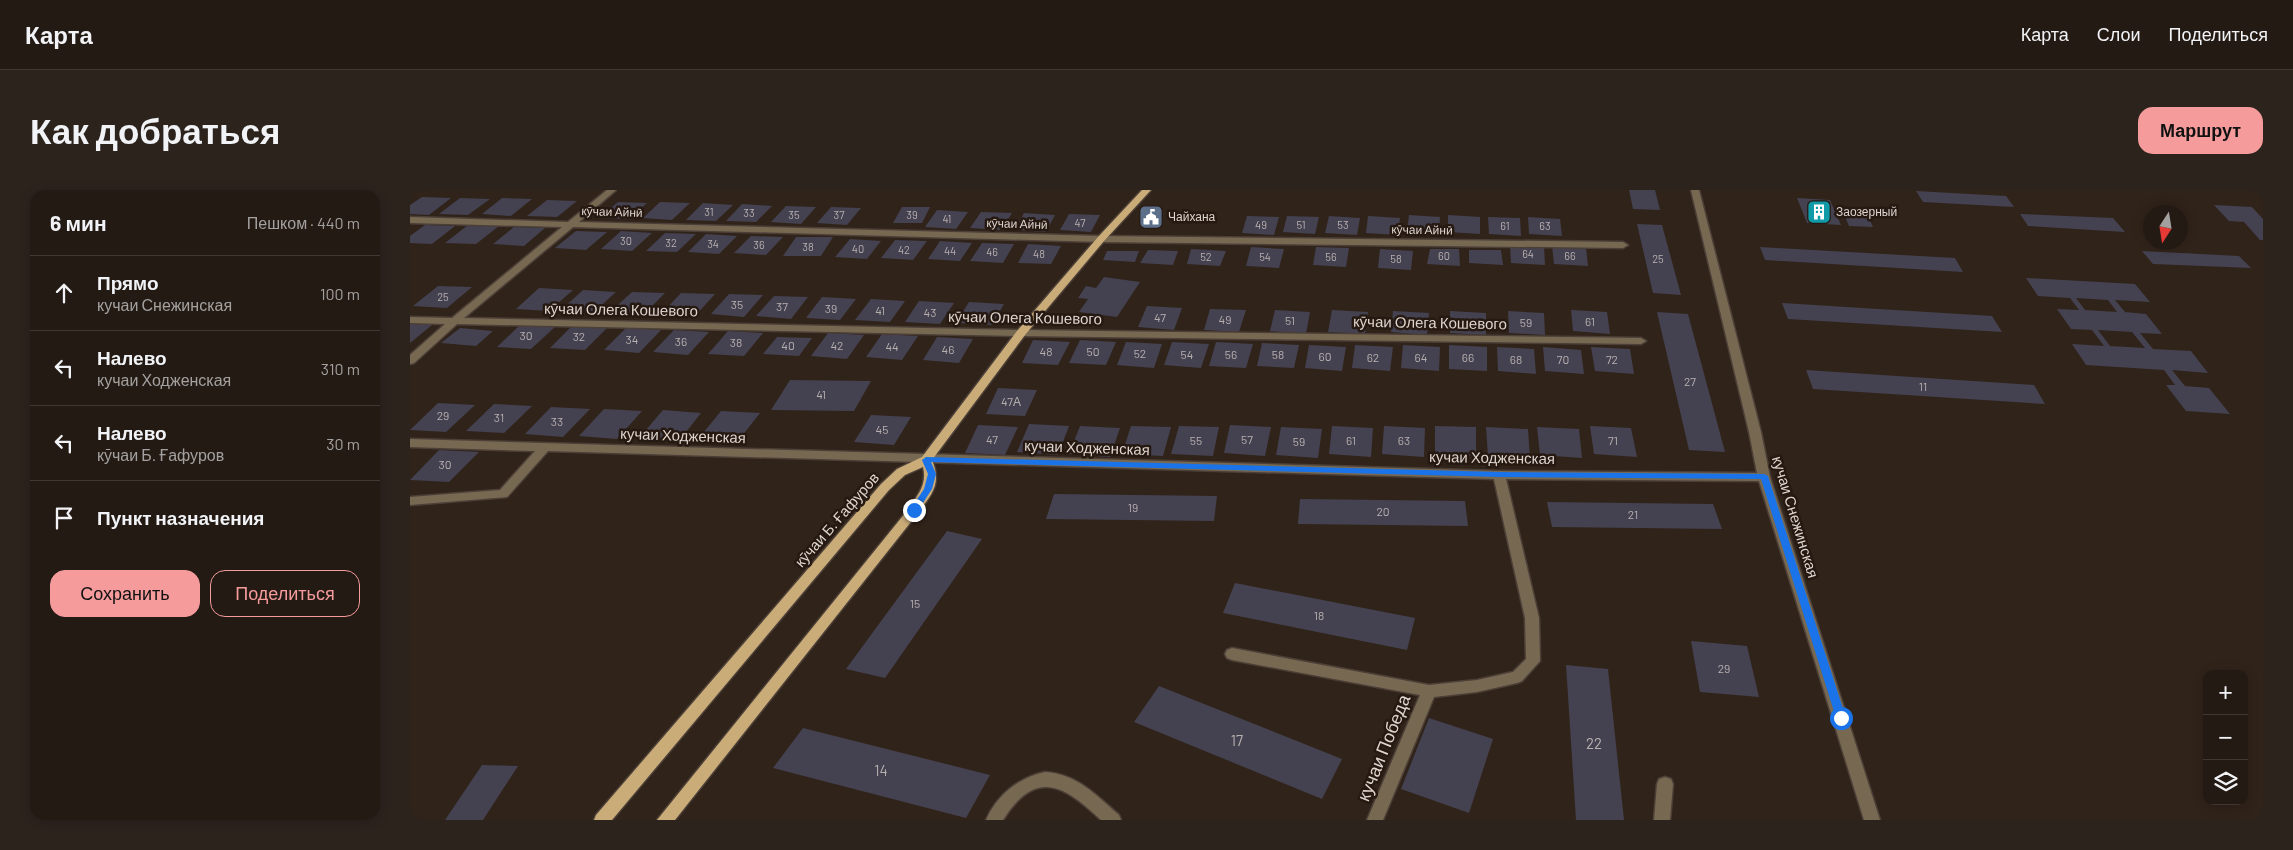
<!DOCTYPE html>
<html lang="ru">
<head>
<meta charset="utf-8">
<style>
	body { margin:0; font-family:Barlow,sans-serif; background:#2c231d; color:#f1f3f6 }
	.controls { position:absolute; right:15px; bottom:15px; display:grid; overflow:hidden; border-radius:10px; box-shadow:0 2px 12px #0003 }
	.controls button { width:45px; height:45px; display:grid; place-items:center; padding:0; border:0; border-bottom:1px solid #413834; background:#241a14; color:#f1f3f6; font:25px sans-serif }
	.compass { position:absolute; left:1733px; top:15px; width:45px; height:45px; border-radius:50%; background:#241a14; box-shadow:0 2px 12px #0003; rotate:192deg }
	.stop { position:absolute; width:15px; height:15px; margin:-11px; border:4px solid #1a73e8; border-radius:50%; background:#fff }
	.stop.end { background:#1a73e8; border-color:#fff; box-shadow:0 1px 5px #0008 }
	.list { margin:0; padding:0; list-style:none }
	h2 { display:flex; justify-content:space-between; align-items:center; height:65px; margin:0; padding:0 20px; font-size:21px }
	h2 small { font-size:16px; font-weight:400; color:#a3a1a0 }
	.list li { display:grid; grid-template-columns:32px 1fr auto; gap:15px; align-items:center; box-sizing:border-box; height:75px; padding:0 20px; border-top:1px solid #413834 }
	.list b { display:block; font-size:19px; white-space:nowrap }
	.list p { margin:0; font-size:16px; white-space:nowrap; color:#a3a1a0 }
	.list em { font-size:16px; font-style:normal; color:#a3a1a0 }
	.actions { display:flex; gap:10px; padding:15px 20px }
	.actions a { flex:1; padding:11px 0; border:1px solid #f59b9c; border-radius:15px; text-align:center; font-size:18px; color:#f59b9c }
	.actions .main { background:#f59b9c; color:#111 }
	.icon { flex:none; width:28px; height:28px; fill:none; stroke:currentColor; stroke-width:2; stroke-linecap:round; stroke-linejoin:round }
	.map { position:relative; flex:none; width:1853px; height:630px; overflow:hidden; border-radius:15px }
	header { display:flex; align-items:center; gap:30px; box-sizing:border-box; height:70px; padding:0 25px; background:#241a14; border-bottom:1px solid #413834 }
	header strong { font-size:24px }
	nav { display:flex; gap:28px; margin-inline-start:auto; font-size:18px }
	.intro { display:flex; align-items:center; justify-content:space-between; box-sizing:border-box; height:120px; padding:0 30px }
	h1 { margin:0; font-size:35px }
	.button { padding:12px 22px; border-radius:15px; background:#f59b9c; color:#111; font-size:18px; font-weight:700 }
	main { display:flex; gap:30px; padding:0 30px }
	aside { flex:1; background:#241a14; border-radius:15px; box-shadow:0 2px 12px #0003 }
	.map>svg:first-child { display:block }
	.building { fill:#444150; fill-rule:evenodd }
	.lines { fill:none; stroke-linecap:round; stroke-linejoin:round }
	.minor-casing { stroke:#4c3f37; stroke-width:3 }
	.major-casing { stroke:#4c3f37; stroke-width:3 }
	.minor { fill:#776951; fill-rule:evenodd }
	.major { fill:#caac79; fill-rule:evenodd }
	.route { fill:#1a73e8 }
	.labels { text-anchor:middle; stroke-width:5; stroke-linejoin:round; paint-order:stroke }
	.far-number-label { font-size:11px; fill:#b8b0af }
	.far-street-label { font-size:12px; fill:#ded5cf; stroke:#261911 }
	.far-poi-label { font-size:12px; fill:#ded5cf; stroke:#261911; text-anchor:start }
	.number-label { font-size:12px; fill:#b8b0af }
	.street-label { font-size:15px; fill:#ded5cf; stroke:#261911 }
	.near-number-label { font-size:15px; fill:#b8b0af }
	.near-street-label { font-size:18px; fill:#ded5cf; stroke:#261911 }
</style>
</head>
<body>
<header>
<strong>Карта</strong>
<nav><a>Карта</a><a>Слои</a><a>Поделиться</a></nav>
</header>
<div class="intro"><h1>Как добраться</h1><a class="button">Маршрут</a></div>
<main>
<aside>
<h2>6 мин<small>Пешком · 440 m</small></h2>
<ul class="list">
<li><svg class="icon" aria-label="ahead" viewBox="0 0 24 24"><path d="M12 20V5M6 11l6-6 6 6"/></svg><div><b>Прямо</b><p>кучаи Снежинская</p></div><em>100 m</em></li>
<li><svg class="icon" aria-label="left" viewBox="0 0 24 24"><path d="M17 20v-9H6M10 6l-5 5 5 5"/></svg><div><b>Налево</b><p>кучаи Ходженская</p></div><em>310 m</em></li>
<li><svg class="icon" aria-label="left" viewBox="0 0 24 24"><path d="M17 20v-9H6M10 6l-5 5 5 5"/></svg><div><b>Налево</b><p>кӯчаи Б. Ғафуров</p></div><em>30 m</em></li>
<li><svg class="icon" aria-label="arrive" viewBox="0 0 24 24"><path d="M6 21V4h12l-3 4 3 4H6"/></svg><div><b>Пункт назначения</b></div></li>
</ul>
<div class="actions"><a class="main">Сохранить</a><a>Поделиться</a></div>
</aside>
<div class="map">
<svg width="1853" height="630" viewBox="0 0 1853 630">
	<rect width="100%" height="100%" fill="#30231a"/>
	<g class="building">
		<polygon points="1219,0 1245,0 1250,20 1223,19"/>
		<polygon points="1506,1 1596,6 1604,17 1513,12"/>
		<polygon points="12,7 41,8 19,25 0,24 0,15"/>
		<polygon points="50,8 80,9 58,25 29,24"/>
		<polygon points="92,8 122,9 101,26 72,24"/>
		<polygon points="1387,8 1420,10 1431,35 1397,33"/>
		<polygon points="137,10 167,11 147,27 117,26"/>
		<polygon points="208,12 237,13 219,29 189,28"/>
		<polygon points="250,12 280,13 262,30 233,28"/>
		<polygon points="293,13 323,15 306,31 276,30"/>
		<polygon points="332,14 362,16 346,32 316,31"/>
		<polygon points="1804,15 1842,17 1853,29 1853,50 1850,50 1834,32 1819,31"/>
		<polygon points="376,16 406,17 391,34 361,32"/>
		<polygon points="421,17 451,18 437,35 407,33"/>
		<polygon points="492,17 520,17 512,33 483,33"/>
		<polygon points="527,20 558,22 546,39 515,37"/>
		<polygon points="571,22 602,23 591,40 560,38"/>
		<polygon points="614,23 645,25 636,42 605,40"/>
		<polygon points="659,24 690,25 681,42 650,40"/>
		<polygon points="1610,24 1703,28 1715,42 1618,36"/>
		<polygon points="999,25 1030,27 1029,44 997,42"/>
		<polygon points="1038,25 1070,27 1070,44 1038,42"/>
		<polygon points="837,26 869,27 864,45 832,43"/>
		<polygon points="877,26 909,27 905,44 873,42"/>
		<polygon points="919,26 950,28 947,45 915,43"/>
		<polygon points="958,26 990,28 988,45 956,43"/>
		<polygon points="1078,27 1110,28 1111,46 1079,44"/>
		<polygon points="1118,27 1150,29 1152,46 1119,44"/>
		<polygon points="1435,27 1459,28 1463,37 1439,36"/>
		<polygon points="1227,34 1252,35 1271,105 1243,103"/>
		<polygon points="15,35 45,36 22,54 0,53 0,46"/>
		<polygon points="58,35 89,36 66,54 35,53"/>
		<polygon points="104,37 135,38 114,56 83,54"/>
		<polygon points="166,41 197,42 176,60 145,58"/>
		<polygon points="211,41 242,43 222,61 191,59"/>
		<polygon points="255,43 286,44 267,62 236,61"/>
		<polygon points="296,44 327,46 309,64 278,62"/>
		<polygon points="341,46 373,47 356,65 324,63"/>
		<polygon points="386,47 423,47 411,66 373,66"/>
		<polygon points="440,49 471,51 457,69 425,67"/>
		<polygon points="485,50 517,51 503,70 471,68"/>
		<polygon points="530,51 562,53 550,71 518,69"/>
		<polygon points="572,53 604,54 593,73 560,71"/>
		<polygon points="618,54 651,56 641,74 608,73"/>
		<polygon points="1100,54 1134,56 1135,75 1101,73"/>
		<polygon points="1142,56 1176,58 1178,76 1144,74"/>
		<polygon points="841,57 874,59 869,78 836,76"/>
		<polygon points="906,57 939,58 936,77 903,75"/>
		<polygon points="1350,57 1545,68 1553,82 1355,70"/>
		<polygon points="781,59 816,61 810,76 777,74"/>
		<polygon points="970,59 1003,61 1001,80 968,78"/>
		<polygon points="1020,59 1049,59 1050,76 1017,74"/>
		<polygon points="738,60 768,61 763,75 730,73"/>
		<polygon points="1059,60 1091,60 1093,75 1059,73"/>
		<polygon points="697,61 729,61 725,72 693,70"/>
		<polygon points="1732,61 1829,66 1841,78 1743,74"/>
		<polygon points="694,87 730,92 707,127 669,122 678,109 668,108 676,96 686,98"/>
		<path d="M1616,88L1725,94L1740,112L1705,110L1715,122L1736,124L1752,144L1730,143L1743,159L1781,161L1798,183L1762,180L1775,196L1799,198L1820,224L1776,221L1756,195H1765L1754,180L1676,175L1662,154L1694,156L1682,140L1661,139L1647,119L1669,120L1660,108L1628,106ZM1666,108L1698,110L1707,122L1675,120ZM1688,140L1722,142L1735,158L1700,156Z"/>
		<polygon points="28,96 62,97 37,118 3,116"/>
		<polygon points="129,98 163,100 139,121 106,119"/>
		<polygon points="173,100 206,102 184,122 151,120"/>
		<polygon points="222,102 255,103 234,124 200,122"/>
		<polygon points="271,103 305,104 286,125 252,123"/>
		<polygon points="319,104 353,105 334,127 301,124"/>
		<polygon points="364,106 398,107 381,129 346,126"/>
		<polygon points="412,107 446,109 430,130 396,128"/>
		<polygon points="461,109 495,111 480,132 445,130"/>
		<polygon points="509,111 544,113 530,134 495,132"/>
		<polygon points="559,112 594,114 582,135 546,133"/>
		<polygon points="1372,113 1582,126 1592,142 1378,129"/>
		<polygon points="737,116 772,118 764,140 728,137"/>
		<polygon points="800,119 836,120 829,142 794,140"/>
		<polygon points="865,120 900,122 896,144 860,141"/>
		<polygon points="922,120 958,122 955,144 918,142"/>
		<polygon points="1161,120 1197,122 1200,144 1163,141"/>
		<polygon points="983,121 1019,123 1017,145 981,142"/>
		<polygon points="1040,121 1076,123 1076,145 1040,143"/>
		<polygon points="1098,121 1134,123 1135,145 1099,143"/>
		<polygon points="1247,122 1278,124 1315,262 1279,260"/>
		<polygon points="0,130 27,131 0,153"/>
		<polygon points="111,134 146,136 121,159 87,157"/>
		<polygon points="163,135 198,137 175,160 140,158"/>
		<polygon points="50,138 83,141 66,156 31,153"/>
		<polygon points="216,138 251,140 229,163 194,160"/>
		<polygon points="264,140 299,142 278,165 243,162"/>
		<polygon points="318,141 353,143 334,166 298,164"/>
		<polygon points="418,143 454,145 437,169 401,166"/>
		<polygon points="472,144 508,146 492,170 456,167"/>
		<polygon points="367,147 402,148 389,166 353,164"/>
		<polygon points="527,147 563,149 549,173 513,170"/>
		<polygon points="623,150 660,152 648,175 612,173"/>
		<polygon points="670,150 706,152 696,175 659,173"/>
		<polygon points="716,152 752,154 744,178 707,175"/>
		<polygon points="762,152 799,154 791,178 754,175"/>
		<polygon points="806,152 843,154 836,178 799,176"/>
		<polygon points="852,153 889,155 884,178 847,176"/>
		<polygon points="899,155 936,157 932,181 895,178"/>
		<polygon points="945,155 983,157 980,181 942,178"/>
		<polygon points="993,155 1030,157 1029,181 991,178"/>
		<polygon points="1039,155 1077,157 1077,181 1039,179"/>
		<polygon points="1087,157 1124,159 1126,184 1088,181"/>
		<polygon points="1133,157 1171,160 1174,184 1135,181"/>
		<polygon points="1181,157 1220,159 1224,184 1185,181"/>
		<polygon points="1396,180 1624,195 1635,214 1403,199"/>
		<polygon points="380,190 461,191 444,221 361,220"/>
		<polygon points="588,198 627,200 615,226 576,224"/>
		<polygon points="28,213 65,215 36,242 0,240"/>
		<polygon points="84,214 122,216 94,243 56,241"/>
		<polygon points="141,217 180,219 153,247 115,244"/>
		<polygon points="194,219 232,221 207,249 169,246"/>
		<polygon points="253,220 291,223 269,251 229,248"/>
		<polygon points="311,221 350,223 328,251 289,248"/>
		<polygon points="461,225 501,227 484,255 444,252"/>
		<polygon points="619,234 659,236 648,265 607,262"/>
		<polygon points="568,235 608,237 595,265 555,263"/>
		<polygon points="820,235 861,237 855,266 814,263"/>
		<polygon points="670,236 710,238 700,267 659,264"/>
		<polygon points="721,236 761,237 753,266 712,264"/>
		<polygon points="769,236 809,237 803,266 761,264"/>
		<polygon points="922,236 963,238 961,267 919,264"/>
		<polygon points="974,236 1015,238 1014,267 972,264"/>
		<polygon points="1025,236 1066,237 1066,266 1025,264"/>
		<polygon points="1180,236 1221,238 1227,267 1184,264"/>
		<polygon points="871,237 912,239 908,268 866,265"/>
		<polygon points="1076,237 1118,239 1120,268 1078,266"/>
		<polygon points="1127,237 1169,239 1172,268 1130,265"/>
		<polygon points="29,260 69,262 39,292 0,290"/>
		<polygon points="644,304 807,306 804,331 636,329"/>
		<polygon points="890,309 1055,311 1058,336 888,334"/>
		<polygon points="1137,312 1303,314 1312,339 1142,337"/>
		<polygon points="537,341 572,349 475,488 436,479"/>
		<polygon points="825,393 1005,428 997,460 813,423"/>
		<polygon points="1281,451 1337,456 1349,507 1290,502"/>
		<polygon points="1156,475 1198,479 1214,630 1166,630"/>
		<polygon points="749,496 932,569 912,609 724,532"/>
		<polygon points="1019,528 1083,549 1059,623 991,599"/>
		<polygon points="393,538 580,585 556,628 363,578"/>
		<polygon points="72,575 108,576 73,630 35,630"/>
	</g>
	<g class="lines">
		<g class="minor-casing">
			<g id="minor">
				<polygon points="197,0 206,0 169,32 691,46 1213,52 1218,55 1213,58 691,52 163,37 54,128 611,140 1231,148 1236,151 1231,154 611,146 47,134 4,173 0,174 0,165 35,134 0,133 0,127 42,128 152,37 0,33 0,27 158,32"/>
				<polygon points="1281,0 1289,0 1351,242 1360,287 1470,630 1454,630 1349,291 1096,289 1129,428 1130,471 1112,491 1107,493 1067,502 1024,507 973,630 957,630 1010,505 822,470 817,468 815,464 817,460 822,458 1019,495 1067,490 1103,482 1116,469 1115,428 1084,289 138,261 97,307 0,315 0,307 90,300 125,261 0,257 0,249 1089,281 1347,283 1339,242"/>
				<path d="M635,582C667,584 686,605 709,625L711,630H691C655,596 626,577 593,630H576C587,605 608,588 635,582Z"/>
				<polygon points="1255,587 1261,589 1263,594 1260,630 1244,630 1247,594 1249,589"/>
			</g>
		</g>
		<g class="major-casing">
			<path id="major" d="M732,0H741L694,51L615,145L522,270C532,294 522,304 508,323L265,630H247L500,317C509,303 517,294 513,277L495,285L479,300L202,630H184L186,625L471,294L487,279L512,267L607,141L688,47Z"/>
		</g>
		<use href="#minor" class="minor"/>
		<use href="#major" class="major"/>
	</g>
	<polygon class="route" points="516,267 1090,282 1354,284 1358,286 1436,528 1431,532 1426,528 1351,289 1090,287 521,272 526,284 522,299 507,322 504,323 500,320 514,299 518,284 512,270"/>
	<defs>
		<g id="building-square" transform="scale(1.25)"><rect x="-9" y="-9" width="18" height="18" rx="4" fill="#0f9aa8" stroke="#261911"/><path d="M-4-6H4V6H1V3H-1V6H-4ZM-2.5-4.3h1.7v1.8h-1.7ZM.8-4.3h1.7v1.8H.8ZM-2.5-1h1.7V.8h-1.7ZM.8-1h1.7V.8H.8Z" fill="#fff"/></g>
		<g id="civic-square" transform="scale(1.25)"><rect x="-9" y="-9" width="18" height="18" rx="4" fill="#5c6f8a" stroke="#261911"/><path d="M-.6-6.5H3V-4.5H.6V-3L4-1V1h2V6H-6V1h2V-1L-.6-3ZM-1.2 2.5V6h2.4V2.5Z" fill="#fff"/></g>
	</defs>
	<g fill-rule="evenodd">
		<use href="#building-square" x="1409" y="22"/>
		<use href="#civic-square" x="741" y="27"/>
	</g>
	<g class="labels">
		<g class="far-number-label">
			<text x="299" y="26">31</text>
			<text x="339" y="27">33</text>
			<text x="384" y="29">35</text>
			<text x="429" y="29">37</text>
			<text x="502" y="29">39</text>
			<text x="537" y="33">41</text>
			<text x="670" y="37">47</text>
			<text x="851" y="39">49</text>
			<text x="891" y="39">51</text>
			<text x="933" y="39">53</text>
			<text x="1095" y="40">61</text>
			<text x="1135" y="40">63</text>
			<text x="216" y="55">30</text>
			<text x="261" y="57">32</text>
			<text x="303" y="58">34</text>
			<text x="349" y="59">36</text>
			<text x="398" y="61">38</text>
			<text x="448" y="63">40</text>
			<text x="494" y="64">42</text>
			<text x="540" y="65">44</text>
			<text x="582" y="66">46</text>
			<text x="629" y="68">48</text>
			<text x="1118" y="68">64</text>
			<text x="1034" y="70">60</text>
			<text x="1160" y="70">66</text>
			<text x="796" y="71">52</text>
			<text x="855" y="71">54</text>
			<text x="921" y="71">56</text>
			<text x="986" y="73">58</text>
			<text x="1248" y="73">25</text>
			<text x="33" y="111">25</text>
		</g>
		<g class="far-street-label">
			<text transform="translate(202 22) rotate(2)" y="4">кӯчаи Айнӣ</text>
			<text transform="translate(607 34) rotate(2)" y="4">кӯчаи Айнӣ</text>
			<text transform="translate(1012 40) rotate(1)" y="4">кӯчаи Айнӣ</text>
		</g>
		<g class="far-poi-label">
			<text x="1426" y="26">Заозерный</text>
			<text x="758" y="31">Чайхана</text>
		</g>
		<g class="number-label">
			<text x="327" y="119">35</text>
			<text x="372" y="121">37</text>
			<text x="421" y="123">39</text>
			<text x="470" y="125">41</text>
			<text x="520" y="127">43</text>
			<text x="750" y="132">47</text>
			<text x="815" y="134">49</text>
			<text x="880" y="135">51</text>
			<text x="1180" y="136">61</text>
			<text x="1116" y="137">59</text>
			<text x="116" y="150">30</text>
			<text x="169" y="151">32</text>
			<text x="222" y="154">34</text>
			<text x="271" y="156">36</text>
			<text x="326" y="157">38</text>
			<text x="378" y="160">40</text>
			<text x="427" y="160">42</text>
			<text x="482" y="161">44</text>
			<text x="538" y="164">46</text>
			<text x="636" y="166">48</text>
			<text x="683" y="166">50</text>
			<text x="730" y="168">52</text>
			<text x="777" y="169">54</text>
			<text x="821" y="169">56</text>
			<text x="868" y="169">58</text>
			<text x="915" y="171">60</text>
			<text x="963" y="172">62</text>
			<text x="1011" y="172">64</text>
			<text x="1058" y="172">66</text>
			<text x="1106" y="174">68</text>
			<text x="1153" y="174">70</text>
			<text x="1202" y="174">72</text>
			<text x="1280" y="196">27</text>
			<text x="1513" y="201">11</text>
			<text x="411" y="209">41</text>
			<text x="601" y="216">47А</text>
			<text x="33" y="230">29</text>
			<text x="89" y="232">31</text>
			<text x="147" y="236">33</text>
			<text x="472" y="244">45</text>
			<text x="582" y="254">47</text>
			<text x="837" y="254">57</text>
			<text x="786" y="255">55</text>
			<text x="941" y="255">61</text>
			<text x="994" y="255">63</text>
			<text x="1203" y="255">71</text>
			<text x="889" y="256">59</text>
			<text x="35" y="279">30</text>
			<text x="723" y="322">19</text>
			<text x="973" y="326">20</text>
			<text x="1223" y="329">21</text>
			<text x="505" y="418">15</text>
			<text x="909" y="430">18</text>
			<text x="1314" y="483">29</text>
		</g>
		<g class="street-label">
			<text transform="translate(211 120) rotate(1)" y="5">кӯчаи Олега Кошевого</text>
			<text transform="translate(615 128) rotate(1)" y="5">кӯчаи Олега Кошевого</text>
			<text transform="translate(1020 133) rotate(1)" y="5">кӯчаи Олега Кошевого</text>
			<text transform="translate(273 246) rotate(2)" y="5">кучаи Ходженская</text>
			<text transform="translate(677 258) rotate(2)" y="5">кучаи Ходженская</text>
			<text transform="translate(1082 268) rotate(1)" y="5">кучаи Ходженская</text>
			<text transform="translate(1385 327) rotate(73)" y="5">кучаи Снежинская</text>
			<text transform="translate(427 330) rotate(-49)" y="5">кӯчаи Б. Ғафуров</text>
		</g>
		<g class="near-number-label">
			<text x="827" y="556">17</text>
			<text x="1184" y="559">22</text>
			<text x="471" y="586">14</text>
		</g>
		<g class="near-street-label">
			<text transform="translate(974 558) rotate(-68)" y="6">кучаи Победа</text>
		</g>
	</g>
</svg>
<div class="controls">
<button>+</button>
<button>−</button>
<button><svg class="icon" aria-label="layers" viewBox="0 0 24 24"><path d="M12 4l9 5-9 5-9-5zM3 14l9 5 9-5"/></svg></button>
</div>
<svg class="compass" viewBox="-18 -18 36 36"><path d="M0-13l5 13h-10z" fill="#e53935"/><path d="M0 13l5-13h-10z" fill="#a3a1a0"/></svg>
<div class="stop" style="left:1431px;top:528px"></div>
<div class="stop end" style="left:504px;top:320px"></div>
</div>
</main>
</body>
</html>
